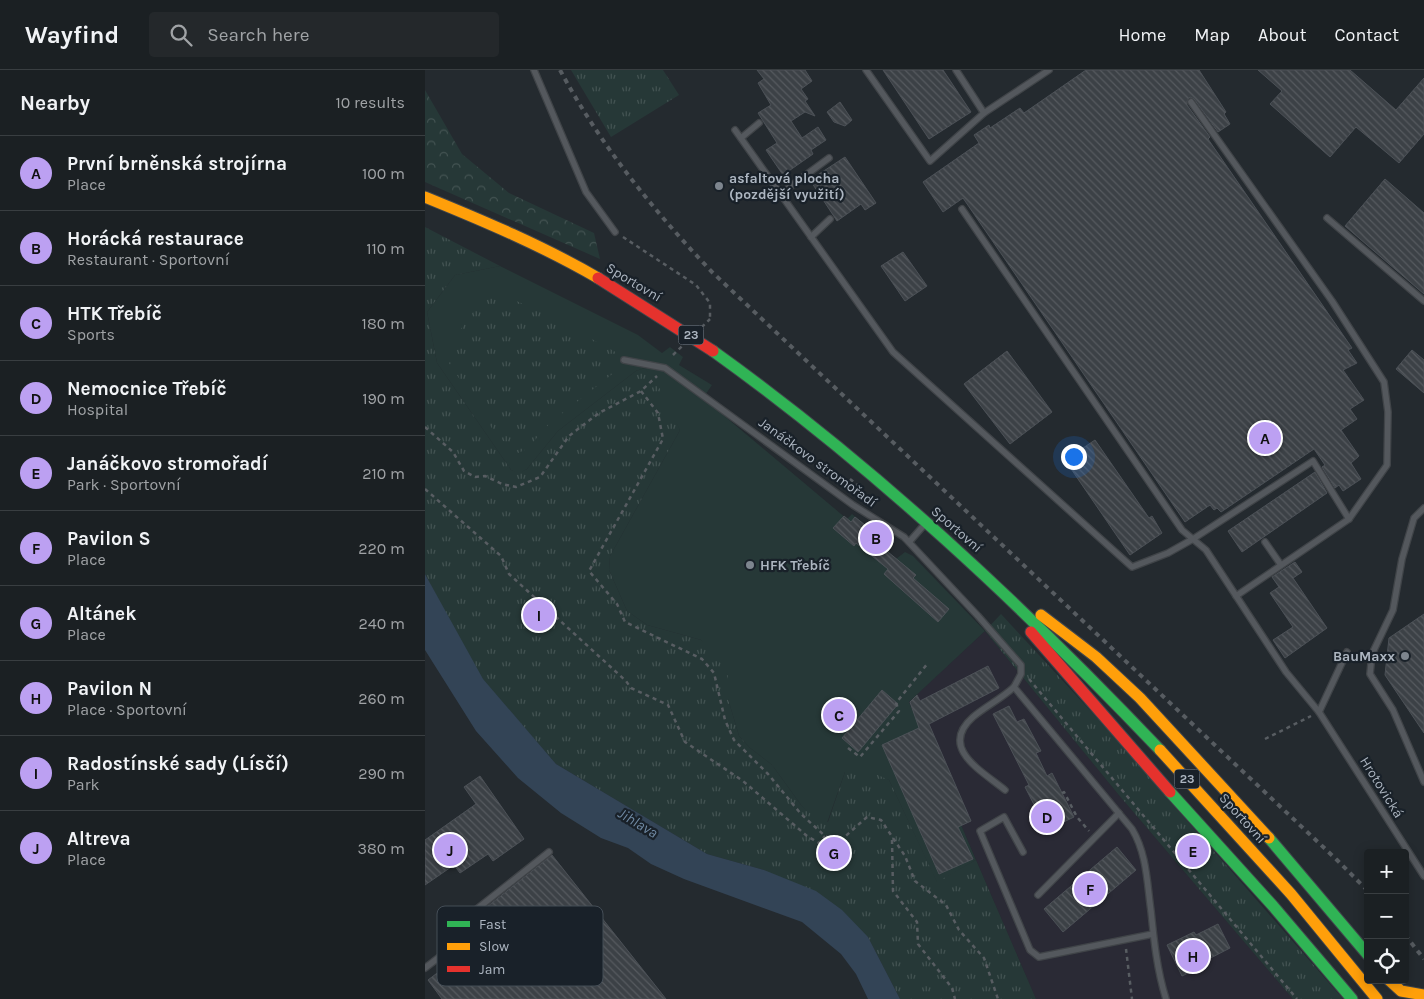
<!DOCTYPE html>
<html lang="en">
<head>
<meta charset="utf-8">
<style>
	body { margin:0; font-family:Karla,sans-serif; background:#24282b; color:#f1f3f6 }
	.controls { position:absolute; right:15px; bottom:15px; display:grid; overflow:hidden; border-radius:5px; box-shadow:0 2px 12px #0003 }
	.controls button { width:45px; height:45px; display:grid; place-items:center; padding:0; border:0; border-bottom:1px solid #393e41; background:#1b2023; color:#f1f3f6; font:25px sans-serif }
	.you { position:absolute; left:648px; top:386px; width:18px; height:18px; margin:-12px; border:4px solid #fff; border-radius:50%; background:#1a73e8; box-shadow:0 0 0 8px #1a73e833 }
	.badge { display:grid; place-items:center; width:32px; height:32px; border-radius:50%; background:#bca0f2; color:#111; font-size:16px; font-weight:700 }
	.pin { position:absolute; translate:-50% -50%; border:2px solid #fff; box-shadow:0 1px 5px #0006 }
	.list { margin:0; padding:0; list-style:none }
	h2 { display:flex; justify-content:space-between; align-items:center; height:65px; margin:0; padding:0 20px; font-size:21px }
	h2 small { font-size:16px; font-weight:400; color:#a0a3a6 }
	.list li { display:grid; grid-template-columns:32px 1fr auto; gap:15px; align-items:center; box-sizing:border-box; height:75px; padding:0 20px; border-top:1px solid #393e41 }
	.list b { display:block; font-size:19px; white-space:nowrap }
	.list p { margin:0; font-size:16px; white-space:nowrap; color:#a0a3a6 }
	.list em { font-size:16px; font-style:normal; color:#a0a3a6 }
	.icon { flex:none; width:28px; height:28px; fill:none; stroke:currentColor; stroke-width:2; stroke-linecap:round; stroke-linejoin:round }
	.map { position:relative; flex:none; width:999px; height:929px; overflow:hidden }
	header { display:flex; align-items:center; gap:30px; box-sizing:border-box; height:70px; padding:0 25px; background:#1b2023; border-bottom:1px solid #393e41 }
	header strong { font-size:24px }
	nav { display:flex; gap:28px; margin-inline-start:auto; font-size:18px }
	.search { width:350px; height:45px; background:#24282b; display:flex; align-items:center; gap:12px; box-sizing:border-box; padding:0 18px; border-radius:5px; color:#a0a3a6; font-size:19px }
	main { display:flex }
	aside { flex:1; background:#1b2023 }
	.map>svg:first-child { display:block }
	.medical { fill:#2a2a35 }
	.grass { fill:#263837 }
	.forest { fill:url(#forest-crowns) }
	.park { fill:url(#park-tufts) }
	.water { fill:#334456 }
	.building { fill:url(#building-back-hatch); stroke:#4c5157 }
	.lines { fill:none; stroke-linecap:round; stroke-linejoin:round }
	.lane-casing { stroke:#404448; stroke-width:8 }
	.fast-casing { stroke:#41464c; stroke-width:13 }
	.slow-casing { stroke:#41464c; stroke-width:13 }
	.jam-casing { stroke:#41464c; stroke-width:13 }
	.path { stroke:#585d62; stroke-width:2.5; stroke-dasharray:4 4; stroke-linecap:butt }
	.lane { stroke:#54585d; stroke-width:5.5 }
	.fast { stroke:#30b455; stroke-width:11 }
	.slow { stroke:#ff9f0a; stroke-width:11 }
	.jam { stroke:#e5322d; stroke-width:11 }
	.rail { stroke:#575c61; stroke-width:4; stroke-dasharray:5 5; stroke-linecap:butt }
	.path-bridge { stroke:#585d62; stroke-width:2.5; stroke-dasharray:4 4; stroke-linecap:butt }
	.poi-dot { fill:#7d858e; stroke:#192129; stroke-width:2 }
	.labels { text-anchor:middle; stroke-width:4.5; stroke-linejoin:round; paint-order:stroke }
	.shield { fill:#192129; stroke:#818993; stroke-width:1 }
	.shield-label { font-size:12px; font-weight:bold; fill:#adb6c1 }
	.poi-label { font-size:14px; font-weight:bold; fill:#adb6c1; stroke:#192129; text-anchor:start }
	.street-label { font-size:14px; fill:#adb6c1; stroke:#192129 }
	.water-label { font-size:15px; font-style:italic; fill:#708aa4; stroke:#192129 }
	.key { fill:#192129; stroke:#454e57; stroke-width:1 }
	.key-label { font-size:14px; fill:#adb6c1 }
</style>
</head>
<body>
<header>
<strong>Wayfind</strong>
<div class="search"><svg class="icon" aria-label="search" viewBox="0 0 24 24"><circle cx="10" cy="10" r="6"/><path d="M15 15l6 6"/></svg>Search here</div>
<nav><a>Home</a><a>Map</a><a>About</a><a>Contact</a></nav>
</header>
<main>
<aside>
<h2>Nearby<small>10 results</small></h2>
<ul class="list">
<li><span class="badge">A</span><div><b>První brněnská strojírna</b><p>Place</p></div><em>100 m</em></li>
<li><span class="badge">B</span><div><b>Horácká restaurace</b><p>Restaurant · Sportovní</p></div><em>110 m</em></li>
<li><span class="badge">C</span><div><b>HTK Třebíč</b><p>Sports</p></div><em>180 m</em></li>
<li><span class="badge">D</span><div><b>Nemocnice Třebíč</b><p>Hospital</p></div><em>190 m</em></li>
<li><span class="badge">E</span><div><b>Janáčkovo stromořadí</b><p>Park · Sportovní</p></div><em>210 m</em></li>
<li><span class="badge">F</span><div><b>Pavilon S</b><p>Place</p></div><em>220 m</em></li>
<li><span class="badge">G</span><div><b>Altánek</b><p>Place</p></div><em>240 m</em></li>
<li><span class="badge">H</span><div><b>Pavilon N</b><p>Place · Sportovní</p></div><em>260 m</em></li>
<li><span class="badge">I</span><div><b>Radostínské sady (Lísčí)</b><p>Park</p></div><em>290 m</em></li>
<li><span class="badge">J</span><div><b>Altreva</b><p>Place</p></div><em>380 m</em></li>
</ul>
</aside>
<div class="map">
<svg width="999" height="929" viewBox="0 0 999 929">
	<defs>
		<pattern id="forest-crowns" width="20" height="18" patternUnits="userSpaceOnUse" patternTransform="scale(1.25)"><rect width="20" height="18" fill="#263837"/><path d="M2 6a3 3 0 1 1 6 0M12 15a3 3 0 1 1 6 0" fill="none" stroke="#435352"/></pattern>
		<pattern id="park-tufts" width="24" height="20" patternUnits="userSpaceOnUse" patternTransform="scale(1.25)"><rect width="24" height="20" fill="#263837"/><path d="M3 7l-1-3M5 7V3M7 7l1-3M15 17l-1-3M17 17v-4M19 17l1-3" fill="none" stroke="#435352"/></pattern>
		<pattern id="building-back-hatch" width="6" height="6" patternUnits="userSpaceOnUse" patternTransform="scale(1.25)"><rect width="6" height="6" fill="#3c4146"/><path d="M-1 5l2 2M0 0l6 6M5-1l2 2" fill="none" stroke="#565a5f"/></pattern>
	</defs>
	<rect width="100%" height="100%" fill="#242a2f"/>
	<polygon class="medical" points="560,561 693,724 868,929 611,929 483,632"/>
	<polygon class="grass" points="75,196 213,265 237,283 245,277 258,287 254,295 287,315 278,328 422,449 427,444 461,472 457,477 471,489 480,482 488,486 560,561 484,632 551,790 512,813 464,710 420,702 402,753 388,747 376,735 347,695 325,678 314,666 303,629 303,606 276,570 222,555 202,541 184,500 185,486 255,360 220,298 211,301 133,361 102,399 94,404 86,400 12,293 2,242 30,205"/>
	<polygon class="forest" points="0,20 37,84 84,123 169,163 175,189 0,112"/>
	<g class="park">
		<polygon points="146,0 238,0 254,25 186,67"/>
		<polygon points="0,157 75,196 30,205 2,242 12,293 86,400 94,403 102,399 133,361 211,301 220,298 235,319 255,360 185,486 184,500 202,541 222,555 276,570 288,580 303,606 303,629 314,666 325,678 347,695 376,735 388,746 403,752 420,702 428,694 464,710 512,812 551,790 611,929 475,929 443,867 339,800 282,784 131,694 58,610 48,594 0,504"/>
		<polygon points="58,228 87,229 121,244 196,285 195,298 125,353 102,379 93,383 72,366 22,290 23,277"/>
		<polygon points="576,544 685,662 918,929 868,929 693,724 560,561"/>
	</g>
	<polygon class="water" points="0,504 58,609 131,694 282,784 339,800 391,821 417,840 443,867 475,929 443,929 431,904 416,884 377,852 259,809 226,794 203,778 176,768 136,743 93,708 51,661 0,580"/>
	<g class="building">
		<polygon points="332,0 380,0 387,11 376,19 383,29 380,31 390,46 380,42 366,51 377,68 393,57 401,70 386,80 388,84 358,105 341,80 352,73 333,43 346,35 333,13 339,9"/>
		<polygon points="458,0 518,0 546,42 504,69"/>
		<polygon points="661,0 774,0 801,42 799,44 805,54 793,62 769,29 765,27 762,31 762,35 785,67 783,69 927,278 923,280 932,293 918,300 939,330 925,339 932,349 916,360 934,386 926,393 936,409 918,421 914,415 910,418 897,397 900,395 889,379 796,442 792,438 789,440 785,435 760,452 538,128 518,142 498,112 554,73 549,65 564,55 565,58 595,38 599,43"/>
		<polygon points="833,0 925,0 971,40 999,8 999,64 974,93 931,57 905,87 845,34 857,21"/>
		<polygon points="415,32 427,50 420,56 409,52 402,42"/>
		<polygon points="420,87 451,133 440,140 436,134 412,151 385,110"/>
		<polygon points="960,109 999,143 999,224 920,156"/>
		<polygon points="478,182 502,216 480,231 456,196"/>
		<polygon points="987,280 999,290 999,323 971,299"/>
		<polygon points="582,281 627,342 585,374 539,314"/>
		<polygon points="670,370 724,448 727,446 737,463 705,485 640,390"/>
		<polygon points="890,402 902,423 817,482 803,461"/>
		<polygon points="419,446 426,452 430,447 461,472 457,477 491,505 488,508 524,539 513,552 459,504 463,499 431,473 429,476 408,458"/>
		<polygon points="870,492 877,502 868,508 902,558 860,588 848,570 868,557 845,523 854,517 847,507"/>
		<polygon points="999,544 999,663 960,605 964,568"/>
		<polygon points="563,596 574,618 504,654 546,751 533,757 548,789 514,804 457,675 494,658 485,632 492,625 495,631"/>
		<polygon points="457,620 473,634 433,682 417,668"/>
		<polygon points="584,636 592,652 599,649 616,681 611,683 622,706 627,703 649,747 622,760 600,717 604,715 568,644"/>
		<polygon points="55,706 99,769 68,791 63,784 35,803 29,795 0,815 0,770 51,734 39,717"/>
		<polygon points="692,777 711,800 638,862 619,839"/>
		<polygon points="127,785 241,929 17,929 3,910 24,894 30,896 31,889 50,874 54,876 58,873 59,867 50,855 57,850 53,844"/>
		<polygon points="793,854 805,878 772,895 774,898 757,906 742,875 769,862 771,865"/>
	</g>
	<g class="lines">
		<g class="lane-casing">
			<g id="lane">
				<polyline points="109,0 161,122 190,162"/>
				<polyline points="441,0 505,91 559,43 624,0"/>
				<polyline points="531,0 559,43"/>
				<polyline points="766,32 907,231 959,312 963,342 962,395 924,449 811,526"/>
				<polyline points="310,60 468,282 707,497 743,483 768,469 888,391 924,449"/>
				<polyline points="316,68 334,53"/>
				<polyline points="355,124 404,88"/>
				<polyline points="537,139 757,460 781,480 861,602 894,642"/>
				<polyline points="902,148 999,231"/>
				<polyline points="386,167 405,149"/>
				<path d="M199,290L240,298L428,435L479,467L553,546L596,595V604L589,617L707,759C722,784 722,813 726,841C729,871 732,900 741,929"/>
				<polyline points="999,438 989,448 977,489 968,540 947,584 945,604 968,640 999,712"/>
				<polyline points="485,471 500,454"/>
				<polyline points="840,472 856,495"/>
				<polyline points="922,582 894,642 999,806"/>
				<path d="M580,720C557,701 513,678 548,647C561,636 576,629 589,617"/>
				<polyline points="598,782 579,747 555,761 605,880 614,887 728,864"/>
				<polyline points="613,825 694,743"/>
				<polyline points="54,871 38,850 124,782"/>
				<polyline points="21,883 28,892"/>
				<polyline points="0,898 47,862"/>
			</g>
		</g>
		<g class="fast-casing">
			<g id="fast">
				<path d="M288,281C451,398 597,535 735,680"/>
				<polyline points="745,722 848,836 927,929"/>
				<polyline points="844,768 943,885"/>
			</g>
		</g>
		<g class="slow-casing">
			<g id="slow">
				<path d="M0,127C59,151 118,176 173,208"/>
				<polyline points="616,545 671,587 715,628 844,768"/>
				<polyline points="735,680 866,824 952,929"/>
				<polyline points="964,910 976,921 999,925"/>
			</g>
		</g>
		<g class="jam-casing">
			<g id="jam">
				<polyline points="173,208 288,281"/>
				<polyline points="606,562 745,722"/>
			</g>
		</g>
		<g class="path">
			<polyline points="198,167 271,215 285,233 285,249"/>
			<polyline points="216,321 233,343 238,369 164,501 192,534 200,552 277,589 289,603 300,650 309,670 343,704 376,744 400,766 414,772 442,747 456,750 480,786 490,811 521,835 534,860 559,888 573,929"/>
			<polyline points="0,357 28,382 39,401 50,407 60,406 77,414 91,417 115,407 144,366 153,359 174,343 216,321 232,306"/>
			<polyline points="425,409 436,418"/>
			<polyline points="0,419 76,486 84,504 201,611 206,618 243,635 260,672 318,711 382,766 394,773 400,766"/>
			<polyline points="604,609 872,929"/>
			<polyline points="840,669 886,646"/>
			<polyline points="423,678 435,687 474,641 471,633 503,593"/>
			<polyline points="637,723 639,722 652,747 664,761"/>
			<polyline points="467,770 468,821 492,852 493,874 527,918 530,929"/>
			<polyline points="701,879 707,929"/>
		</g>
		<use href="#lane" class="lane"/>
		<use href="#fast" class="fast"/>
		<use href="#slow" class="slow"/>
		<use href="#jam" class="jam"/>
		<g class="rail">
			<path d="M135,0C176,76 228,140 287,202L912,790L943,821"/>
			<polyline points="980,865 999,889"/>
		</g>
		<polyline class="path-bridge" points="248,285 285,249"/>
	</g>
	<g class="poi-dot">
		<circle cx="294" cy="116" r="5"/>
		<circle cx="325" cy="495" r="5"/>
		<circle cx="980" cy="586" r="5"/>
	</g>
	<g class="labels">
		<g class="shield">
			<rect x="253.5" y="255.5" width="25" height="19" rx="4"/>
			<rect x="749.5" y="699.5" width="25" height="19" rx="4"/>
		</g>
		<g class="shield-label">
			<text x="266" y="269">23</text>
			<text x="762" y="713">23</text>
		</g>
		<g class="poi-label">
			<text x="304" y="113">asfaltová plocha<tspan x="304" dy="16">(pozdější využití)</tspan></text>
			<text x="335" y="500">HFK Třebíč</text>
			<text x="970" y="591" text-anchor="end">BauMaxx</text>
		</g>
		<g class="street-label">
			<text transform="translate(209 212) rotate(31)" y="5">Sportovní</text>
			<text transform="translate(393 392) rotate(36)" y="5">Janáčkovo stromořadí</text>
			<text transform="translate(532 459) rotate(41)" y="5">Sportovní</text>
			<text transform="translate(957 717) rotate(58)" y="5">Hrotovická</text>
			<text transform="translate(818 748) rotate(48)" y="5">Sportovní</text>
		</g>
		<g class="water-label">
			<text transform="translate(213 753) rotate(31)" y="5">Jihlava</text>
		</g>
	</g>
	<rect x="12" y="836" width="166" height="80" rx="8" class="key"/>
	<rect x="22" y="851" width="23" height="6" fill="#30b455"/>
	<rect x="22" y="873" width="23" height="7" fill="#ff9f0a"/>
	<rect x="22" y="896" width="23" height="6" fill="#e5322d"/>
	<g class="key-label">
		<text x="54" y="859">Fast</text>
		<text x="54" y="881">Slow</text>
		<text x="54" y="904">Jam</text>
	</g>
</svg>
<div class="controls">
<button>+</button>
<button>−</button>
<button><svg class="icon" aria-label="locate" viewBox="0 0 24 24"><circle cx="12" cy="12" r="6"/><path d="M12 2v4M12 18v4M2 12h4M18 12h4"/></svg></button>
</div>
<div class="you"></div>
<div class="pin badge" style="left:840px;top:368px">A</div>
<div class="pin badge" style="left:451px;top:468px">B</div>
<div class="pin badge" style="left:414px;top:645px">C</div>
<div class="pin badge" style="left:622px;top:747px">D</div>
<div class="pin badge" style="left:768px;top:781px">E</div>
<div class="pin badge" style="left:665px;top:819px">F</div>
<div class="pin badge" style="left:409px;top:783px">G</div>
<div class="pin badge" style="left:768px;top:886px">H</div>
<div class="pin badge" style="left:114px;top:545px">I</div>
<div class="pin badge" style="left:25px;top:780px">J</div>
</div>
</main>
</body>
</html>
